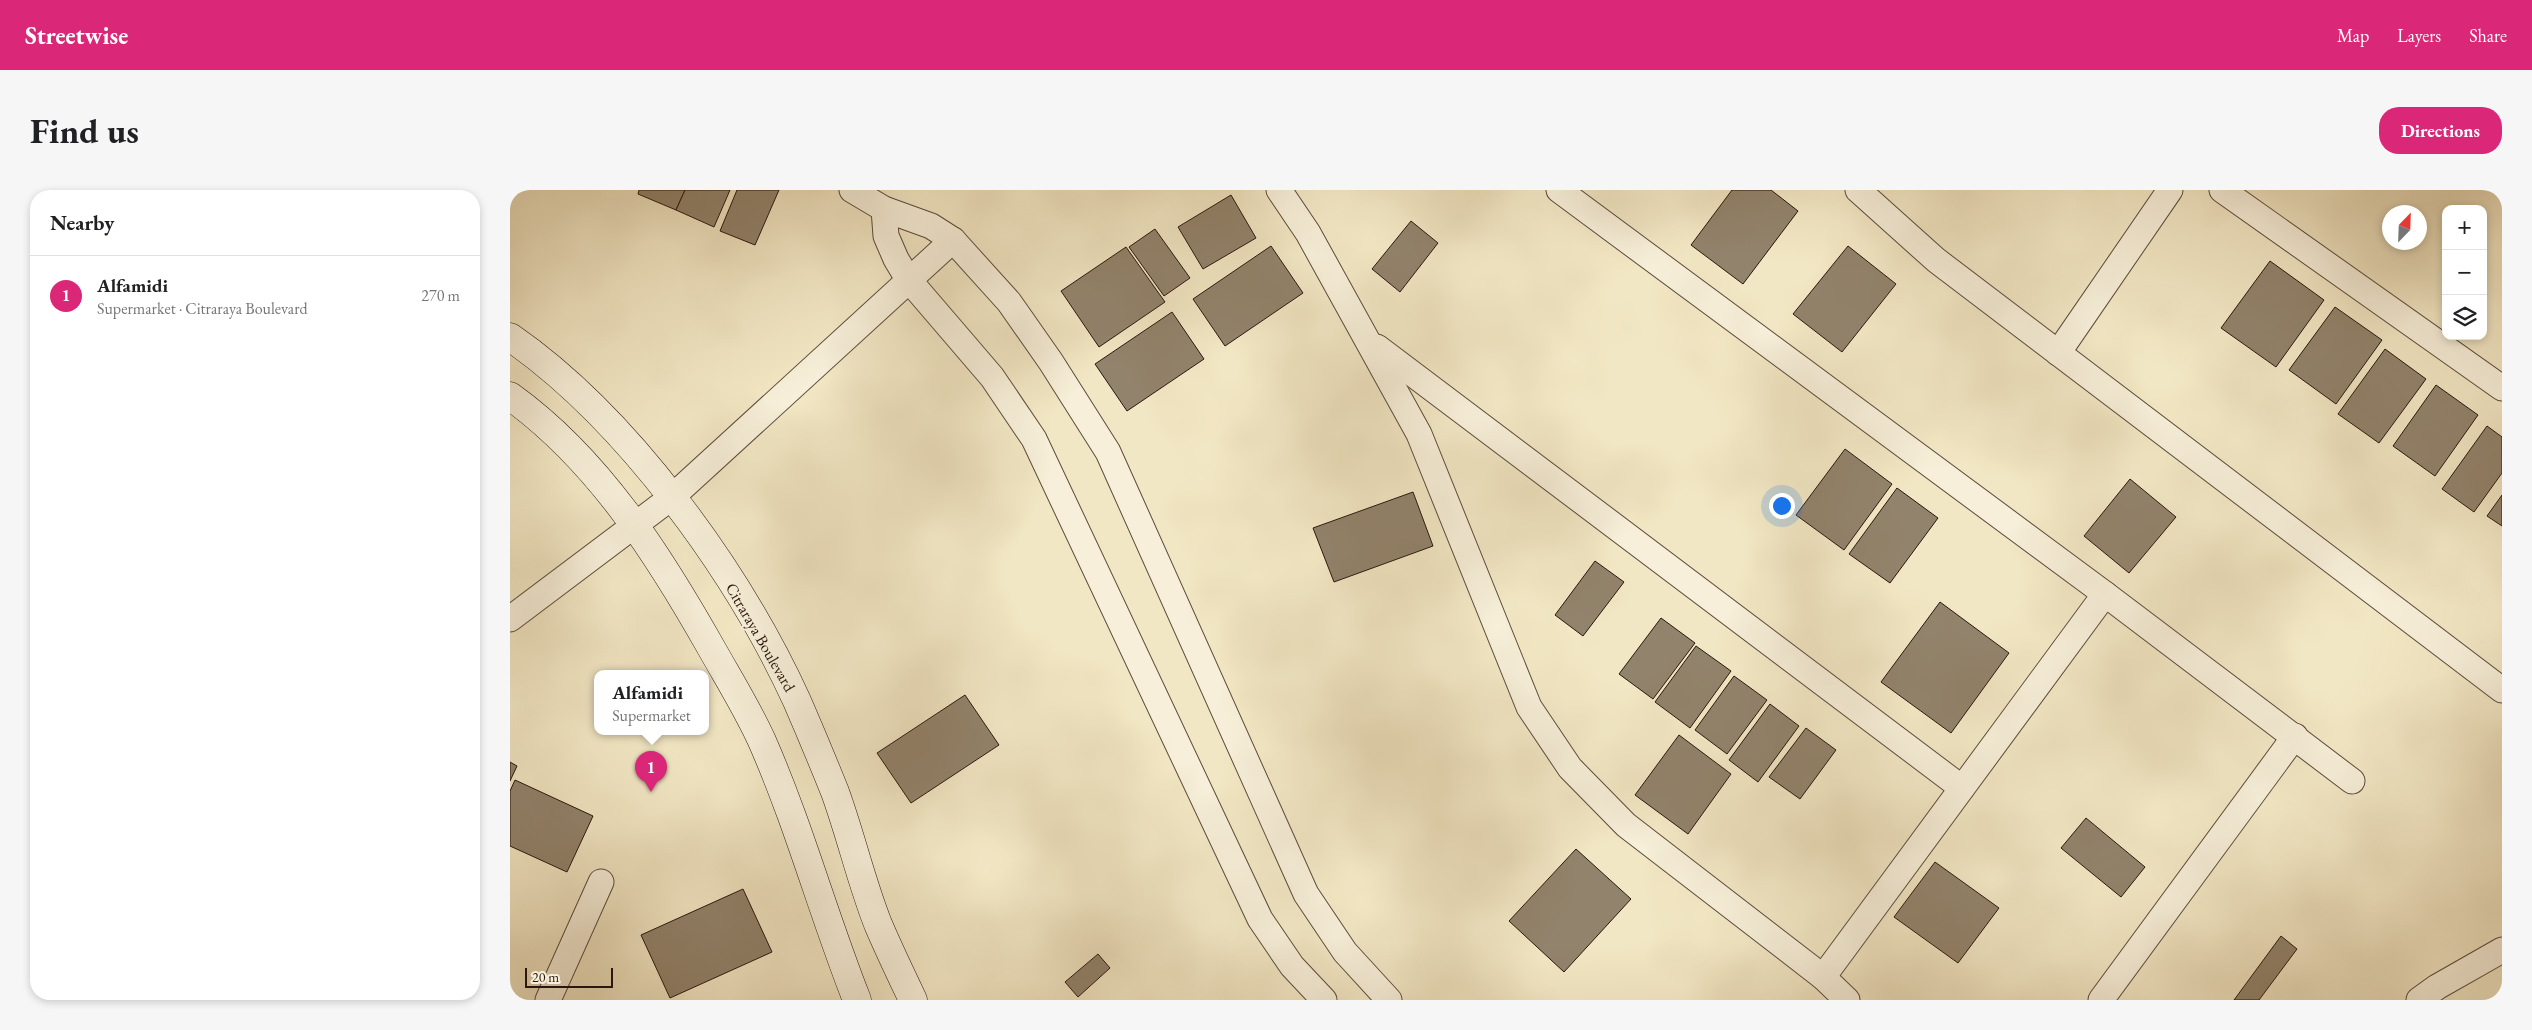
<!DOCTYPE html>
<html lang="en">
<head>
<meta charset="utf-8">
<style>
	body { margin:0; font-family:"EB Garamond",serif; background:#f6f6f6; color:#202124 }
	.controls { position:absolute; right:15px; top:15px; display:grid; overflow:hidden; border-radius:10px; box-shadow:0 2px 8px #0003 }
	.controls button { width:45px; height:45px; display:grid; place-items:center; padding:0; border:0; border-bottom:1px solid #e0e0e0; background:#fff; color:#202124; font:25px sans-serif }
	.compass { position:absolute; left:1872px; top:15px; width:45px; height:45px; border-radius:50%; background:#fff; box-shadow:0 2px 8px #0003; rotate:23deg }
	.scale { position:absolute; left:15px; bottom:12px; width:88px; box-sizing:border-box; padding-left:5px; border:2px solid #2a170d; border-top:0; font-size:14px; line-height:18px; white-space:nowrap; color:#2a170d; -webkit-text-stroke:4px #f7efd9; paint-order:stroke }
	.you { position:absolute; left:1271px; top:315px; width:18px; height:18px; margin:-12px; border:4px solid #fff; border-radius:50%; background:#1a73e8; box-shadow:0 0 0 8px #1a73e833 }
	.badge { display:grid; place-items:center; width:32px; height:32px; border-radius:50%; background:#db2777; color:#fff; font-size:16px; font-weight:700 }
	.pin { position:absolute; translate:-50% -41px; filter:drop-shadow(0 1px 2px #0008) }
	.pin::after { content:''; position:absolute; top:26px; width:18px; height:15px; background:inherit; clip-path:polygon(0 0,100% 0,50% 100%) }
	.popup { position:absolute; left:84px; top:480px; width:115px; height:65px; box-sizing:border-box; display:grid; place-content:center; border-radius:10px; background:#fff; filter:drop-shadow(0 1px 4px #0005); font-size:16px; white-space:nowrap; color:#757577 }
	.popup b { font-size:19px; color:#202124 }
	.popup::after { content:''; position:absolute; left:50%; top:100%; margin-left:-10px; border:10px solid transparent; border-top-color:#fff }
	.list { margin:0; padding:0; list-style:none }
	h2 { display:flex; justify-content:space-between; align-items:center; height:65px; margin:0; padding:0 20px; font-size:21px }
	h2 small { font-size:16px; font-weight:400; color:#757577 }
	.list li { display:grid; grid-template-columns:32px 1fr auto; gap:15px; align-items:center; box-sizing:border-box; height:80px; padding:0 20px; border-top:1px solid #e0e0e0 }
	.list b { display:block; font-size:19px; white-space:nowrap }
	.list p { margin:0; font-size:16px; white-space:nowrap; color:#757577 }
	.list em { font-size:16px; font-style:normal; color:#757577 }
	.icon { flex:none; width:28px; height:28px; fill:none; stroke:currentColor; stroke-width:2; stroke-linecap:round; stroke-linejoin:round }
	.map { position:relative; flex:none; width:1992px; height:810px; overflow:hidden; border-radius:20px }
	header { display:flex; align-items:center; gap:30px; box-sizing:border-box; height:70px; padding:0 25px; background:#db2777; color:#fff }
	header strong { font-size:24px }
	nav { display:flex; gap:28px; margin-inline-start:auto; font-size:18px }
	.intro { display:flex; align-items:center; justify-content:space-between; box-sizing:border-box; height:120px; padding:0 30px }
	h1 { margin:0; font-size:35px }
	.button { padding:12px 22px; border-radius:20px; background:#db2777; color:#fff; font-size:18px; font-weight:700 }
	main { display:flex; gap:30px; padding:0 30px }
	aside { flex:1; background:#fff; border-radius:20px; box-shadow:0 2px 8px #0003 }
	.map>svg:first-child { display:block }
	.building { fill:#92836c; stroke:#2a170d }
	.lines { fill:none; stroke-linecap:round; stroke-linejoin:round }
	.street-casing { stroke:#5c4b3b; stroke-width:27 }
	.secondary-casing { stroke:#2a170d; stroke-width:29 }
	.street { stroke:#f7efd9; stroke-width:25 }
	.secondary { stroke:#f7efd9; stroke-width:28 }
	.labels { text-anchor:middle; stroke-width:4; stroke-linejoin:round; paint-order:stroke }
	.street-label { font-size:16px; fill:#2a170d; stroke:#f7efd9 }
</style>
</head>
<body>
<header>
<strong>Streetwise</strong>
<nav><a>Map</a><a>Layers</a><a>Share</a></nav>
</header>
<div class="intro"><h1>Find us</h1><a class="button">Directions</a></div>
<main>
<aside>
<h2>Nearby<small></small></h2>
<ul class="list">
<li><span class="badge">1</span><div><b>Alfamidi</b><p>Supermarket · Citraraya Boulevard</p></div><em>270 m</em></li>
</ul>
</aside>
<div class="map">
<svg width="1992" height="810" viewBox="0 0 1992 810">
	<rect width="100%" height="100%" fill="#f2e7c4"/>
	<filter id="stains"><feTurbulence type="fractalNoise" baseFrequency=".004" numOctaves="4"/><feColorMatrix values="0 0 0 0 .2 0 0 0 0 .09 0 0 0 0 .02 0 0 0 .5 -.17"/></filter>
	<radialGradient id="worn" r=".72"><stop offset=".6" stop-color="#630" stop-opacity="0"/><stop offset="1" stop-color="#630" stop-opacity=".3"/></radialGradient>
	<g class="building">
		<polygon points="129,0 175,0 166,20 128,4"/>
		<polygon points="175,0 220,0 204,37 166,20"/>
		<polygon points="227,0 269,0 245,55 210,41"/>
		<polygon points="1222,0 1261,0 1288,21 1233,94 1181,55"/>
		<polygon points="721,5 746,48 693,79 668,37"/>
		<polygon points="901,31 928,53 890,102 862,79"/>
		<polygon points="645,39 680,88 654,106 619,57"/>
		<polygon points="761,56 793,103 715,156 683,109"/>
		<polygon points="1338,56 1386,94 1332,162 1283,124"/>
		<polygon points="616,57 655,112 589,157 551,101"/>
		<polygon points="1760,71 1814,110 1766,177 1711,138"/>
		<polygon points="1825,117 1872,150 1826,214 1779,180"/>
		<polygon points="662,122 694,169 617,221 585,174"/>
		<polygon points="1875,159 1916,189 1869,253 1828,224"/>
		<polygon points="1926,195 1968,225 1925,286 1883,256"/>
		<polygon points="1977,236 1992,247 1992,283 1964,322 1932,299"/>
		<polygon points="1335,259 1382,294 1334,360 1286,325"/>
		<polygon points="1620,289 1666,327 1619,383 1574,346"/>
		<polygon points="1387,298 1428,328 1380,393 1339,364"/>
		<polygon points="903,302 923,356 824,392 803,338"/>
		<polygon points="1992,305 1992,336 1977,326"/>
		<polygon points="1085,371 1114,392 1073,446 1045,425"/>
		<polygon points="1430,412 1499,463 1441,543 1371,492"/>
		<polygon points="1151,428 1185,453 1143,509 1109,484"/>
		<polygon points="1186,456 1221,481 1180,538 1145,512"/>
		<polygon points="1224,486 1257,510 1217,564 1185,540"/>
		<polygon points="455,505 489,555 401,613 367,563"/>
		<polygon points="1260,514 1289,536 1248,592 1219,570"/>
		<polygon points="1296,538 1326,560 1290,609 1259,587"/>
		<polygon points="1169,545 1221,584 1178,644 1125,605"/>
		<polygon points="0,572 7,576 0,591"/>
		<polygon points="5,590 83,626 57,682 0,656 0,601"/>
		<polygon points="1576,628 1635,677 1611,707 1551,658"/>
		<polygon points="1066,659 1121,709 1054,782 999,731"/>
		<polygon points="1425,672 1489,718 1448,773 1384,727"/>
		<polygon points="233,699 262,762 160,808 131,745"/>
		<polygon points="1771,746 1787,759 1749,810 1724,810"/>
		<polygon points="588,764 600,778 568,807 555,792"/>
	</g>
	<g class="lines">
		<g class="street-casing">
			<g id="street">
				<polyline points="342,0 374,19 421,36 443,50 499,112 541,172 598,262 796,704 835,762 879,810"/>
				<polyline points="769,0 798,43 909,244 1019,517 1060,578 1116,635 1313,787 1337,810"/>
				<polyline points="1049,0 1595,404 1842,591"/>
				<polyline points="1348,0 1426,70 1992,500"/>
				<polyline points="1712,0 1992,198"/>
				<polyline points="374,19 376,46 386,69 398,89 482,187 524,249 750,729 782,776 814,810"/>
				<polyline points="867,157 1452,598"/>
				<polyline points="1548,163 1660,0"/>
				<polyline points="0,429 162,307 443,50"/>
				<polyline points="1313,787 1595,404"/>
				<polyline points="38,810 91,692"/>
				<polyline points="1591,810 1785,546"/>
				<polyline points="1909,810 1927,797 1992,760"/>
			</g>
		</g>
		<g class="secondary-casing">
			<g id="secondary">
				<path d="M0,147C117,228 228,382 287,511C300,541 313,572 325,602C341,646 351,691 368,734C379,760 391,785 403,810"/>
				<path d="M0,206C89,270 150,367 203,461C220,491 238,520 252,551C289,635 313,724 347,810"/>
			</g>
		</g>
		<use href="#street" class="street"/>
		<use href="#secondary" class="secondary"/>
	</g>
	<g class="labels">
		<g class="street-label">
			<text transform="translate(251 447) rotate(60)" y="6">Citraraya Boulevard</text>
		</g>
	</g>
	<rect width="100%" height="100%" filter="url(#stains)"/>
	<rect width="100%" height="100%" fill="url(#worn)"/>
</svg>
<div class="controls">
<button>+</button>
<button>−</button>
<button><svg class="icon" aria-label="layers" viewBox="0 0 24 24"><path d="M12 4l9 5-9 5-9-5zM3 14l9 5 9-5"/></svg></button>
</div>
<svg class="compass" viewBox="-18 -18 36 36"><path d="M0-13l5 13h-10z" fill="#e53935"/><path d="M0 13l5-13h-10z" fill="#757577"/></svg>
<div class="scale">20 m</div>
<div class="you"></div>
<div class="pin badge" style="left:141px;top:602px">1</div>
<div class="popup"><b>Alfamidi</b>Supermarket</div>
</div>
</main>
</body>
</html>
